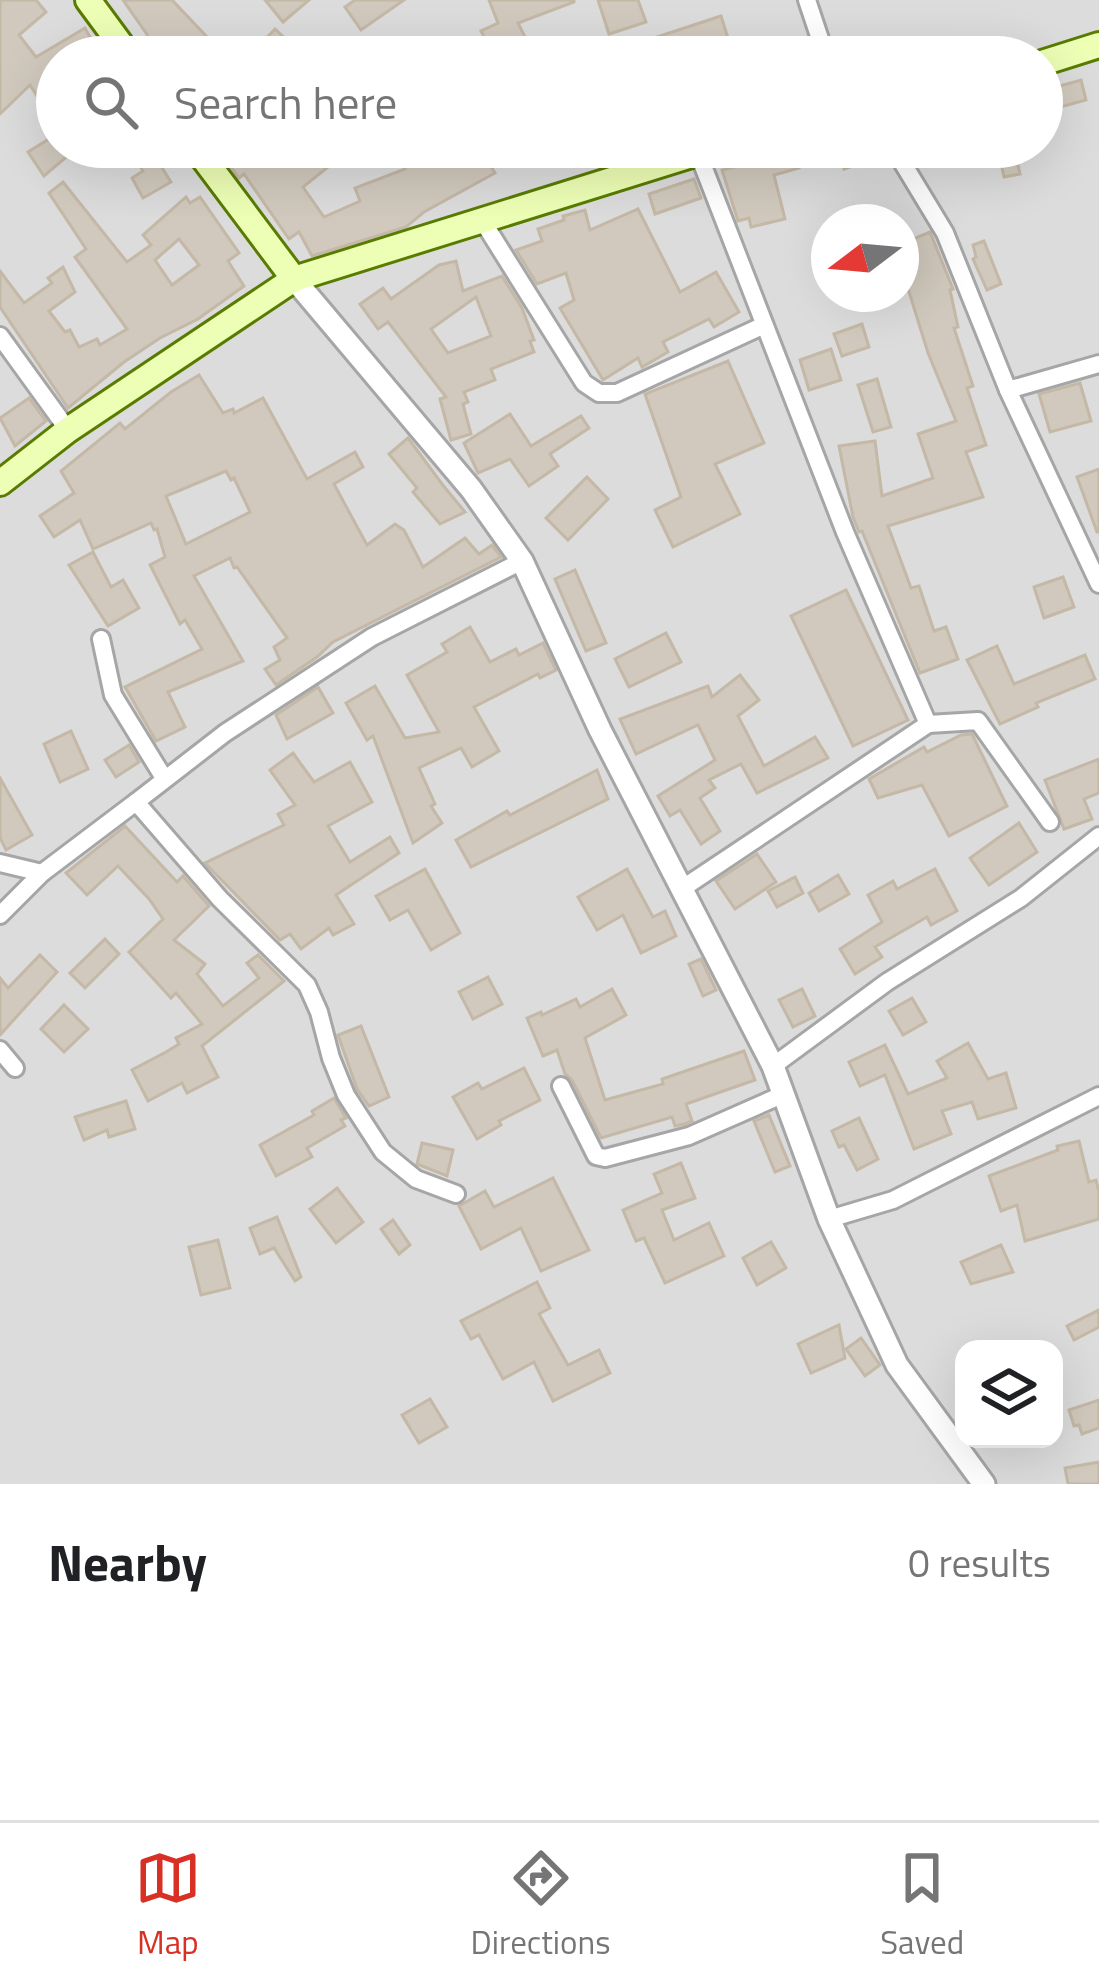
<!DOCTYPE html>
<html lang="en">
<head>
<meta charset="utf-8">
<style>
	body { margin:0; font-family:"Titillium Web",sans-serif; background:#f2f2f2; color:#202124 }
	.controls { position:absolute; right:36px; bottom:36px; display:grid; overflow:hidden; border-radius:24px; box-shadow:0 12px 48px #0002 }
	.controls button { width:108px; height:108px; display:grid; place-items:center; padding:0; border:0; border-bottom:3px solid #e0e0e0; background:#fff; color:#202124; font:60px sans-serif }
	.compass { position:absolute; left:811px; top:204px; width:108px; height:108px; border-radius:50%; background:#fff; box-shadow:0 12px 48px #0002; rotate:254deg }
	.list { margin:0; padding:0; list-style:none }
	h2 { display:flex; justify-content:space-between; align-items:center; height:156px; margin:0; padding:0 48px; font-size:51px }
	h2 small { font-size:39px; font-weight:400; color:#757577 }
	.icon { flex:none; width:66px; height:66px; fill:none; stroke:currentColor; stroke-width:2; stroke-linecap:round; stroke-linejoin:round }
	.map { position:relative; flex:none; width:1099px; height:1484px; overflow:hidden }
	.search { position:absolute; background:#fff; box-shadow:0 12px 48px #0002; left:36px; right:36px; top:36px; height:132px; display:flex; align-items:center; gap:30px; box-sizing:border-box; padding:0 42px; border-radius:66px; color:#757577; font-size:45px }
	.sheet { height:336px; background:#fff }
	nav { display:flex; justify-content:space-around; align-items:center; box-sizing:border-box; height:168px; border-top:3px solid #e0e0e0; background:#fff; font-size:33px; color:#757577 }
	nav a { display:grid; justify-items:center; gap:6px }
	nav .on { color:#d93025 }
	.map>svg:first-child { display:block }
	.residential { fill:#dddcdc; fill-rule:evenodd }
	.building { fill:#d1c9bd; stroke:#c4b8a6; stroke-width:3; fill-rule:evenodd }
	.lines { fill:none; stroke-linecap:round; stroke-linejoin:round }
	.minor-casing { stroke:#a6a6a6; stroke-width:22 }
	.tertiary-casing { stroke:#a6a6a6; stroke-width:27 }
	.secondary-casing { stroke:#587c00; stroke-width:30 }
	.minor { stroke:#fff; stroke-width:16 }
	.tertiary { stroke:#fff; stroke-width:21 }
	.secondary { stroke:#edfeb5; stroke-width:24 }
</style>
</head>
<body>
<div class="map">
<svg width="1099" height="1484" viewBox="0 0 1099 1484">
	<rect width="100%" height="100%" fill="#f1efe5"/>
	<path class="residential" d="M0,0H1099V1484H0ZM57,57H1042V147H57ZM829,222H901V294H829ZM964,1349H1054V1439H964Z"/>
	<g class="building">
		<polygon points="0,0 36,0 46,12 19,35 36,57 85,28 101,57 57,57 57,95 42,104 30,85 0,114"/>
		<polygon points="123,0 172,0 226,57 146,57 140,42 148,36"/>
		<polygon points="265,0 309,0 283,22"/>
		<polygon points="355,0 404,0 361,30 345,7"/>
		<polygon points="489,0 574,0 574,2 518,23 535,57 494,57 481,31 498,23"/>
		<polygon points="598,0 638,0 646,22 609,34"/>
		<polygon points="721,16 734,57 719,57 717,49 691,57 663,57 657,37"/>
		<polygon points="275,29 305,57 248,57"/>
		<polygon points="1081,80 1086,100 1042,112 1042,91"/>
		<polygon points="57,134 57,147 78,147 44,176 28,152"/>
		<polygon points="128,147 149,147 171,182 143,198 132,178 143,171"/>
		<polygon points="232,147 353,147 303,187 324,217 360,201 355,188 405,169 390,147 457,147 462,158 480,148 495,173 424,212 406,227 312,256 299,232 289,239 244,174 239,178 227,162 237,153"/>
		<polygon points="777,147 793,147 799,168 774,175 785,219 751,227 749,218 738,221 722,170 779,156"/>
		<polygon points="852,147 880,147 883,155 844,169 838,152"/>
		<polygon points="960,147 1014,147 1020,174 1004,177 999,154 964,164"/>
		<polygon points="694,179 701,198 655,214 649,194"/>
		<path d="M63,182L127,262L151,245L143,235L186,197L190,203L200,197L239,253L228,261L244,286L198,319L160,338L124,362L68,408L0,307V271L24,303L52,283L48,278L63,267L75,292L49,311L65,332L70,330L79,347L97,339L100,345L127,329L75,257L86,249L49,193ZM179,239L199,265L172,285L155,260Z"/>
		<polygon points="638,209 680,292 716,272 739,312 714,327 709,319 663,342 668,352 642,367 638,358 603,380 560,308 574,300 566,273 537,284 516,250 542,241 538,229 564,220 563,216 585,210 590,230"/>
		<polygon points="930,232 953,289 950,290 958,327 954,328 973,386 967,388 986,445 966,452 983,497 888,526 911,588 919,586 934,631 946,627 958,659 920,673 862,531 859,532 853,517 839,446 875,441 882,496 933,478 918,434 956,421 928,353 901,266 901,244"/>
		<polygon points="984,241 1001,284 987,290 973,259 976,257 973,245"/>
		<path d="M456,261L463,291L502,276L522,308L534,340L530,341L534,352L491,369L495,380L464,392L468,402L463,404L471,434L451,440L440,399L446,397L388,322L378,329L360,304L383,288L391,299L439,265ZM476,297L491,336L448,353L431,329Z"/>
		<polygon points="862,324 869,347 842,356 834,334"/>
		<polygon points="831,349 841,380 809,390 800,360"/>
		<polygon points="728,361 764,443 715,464 740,514 673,547 655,510 681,497 645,394"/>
		<path d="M199,375L223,413L233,409L234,413L263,398L307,479L355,452L363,467L334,484L367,545L395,524L404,530L423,567L465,538L479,554L492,545L501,557L333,642L317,657L276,685L265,669L280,660L274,647L287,638L237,567L234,568L230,558L194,576L243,661L168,692L185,727L156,741L125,687L202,649L185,620L180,624L150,565L165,557L157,529L154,530L151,523L93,549L80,520L54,537L40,516L74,493L61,471L120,423L125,429L171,392ZM226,471L231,480L234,478L250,512L186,544L166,496Z"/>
		<polygon points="877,379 891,427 873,432 858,385"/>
		<polygon points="1080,383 1091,421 1050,432 1039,394"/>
		<polygon points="29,398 46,421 15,446 0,418"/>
		<polygon points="510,414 531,446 581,416 589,428 550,454 558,466 529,486 510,459 478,473 464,443"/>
		<polygon points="408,438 442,484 465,512 440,524 413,492 417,488 389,454"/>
		<polygon points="1099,469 1099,532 1097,532 1077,477"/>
		<polygon points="587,477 608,499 568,540 546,518"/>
		<polygon points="93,552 111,587 123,580 139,608 108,626 69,565"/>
		<polygon points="575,570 606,643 586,651 555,579"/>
		<polygon points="1063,577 1074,607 1044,618 1034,587"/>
		<polygon points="846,590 908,720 853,746 791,616"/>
		<polygon points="470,627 490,662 516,649 519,655 543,643 556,670 540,678 538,674 474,707 499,751 472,767 461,748 419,768 435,804 431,806 442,823 413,843 373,736 367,740 346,703 375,686 405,738 439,732 407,675 447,652 442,644"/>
		<polygon points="666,633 681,662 629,687 615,659"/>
		<polygon points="997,646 1014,684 1085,655 1095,679 1036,703 1038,707 1000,724 967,660"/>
		<polygon points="740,675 759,700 738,716 764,766 815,737 828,758 757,793 741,764 709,780 715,788 700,798 720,831 701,844 680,810 670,816 658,796 715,760 698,725 636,754 620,719 708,686 712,697"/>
		<polygon points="318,687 333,713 287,739 276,715"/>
		<polygon points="71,731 88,769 60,782 44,744"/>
		<polygon points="972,734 1007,806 949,836 922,785 878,798 869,779 924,747 927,752 961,735"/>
		<polygon points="129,745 139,762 116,777 105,760"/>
		<polygon points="293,753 314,782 350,762 372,802 328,826 350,862 390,837 399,853 336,895 354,924 333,935 329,928 301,949 290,934 280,940 205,863 284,825 278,814 295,805 270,770"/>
		<polygon points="1099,759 1099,793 1084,799 1092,819 1064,829 1045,780"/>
		<polygon points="597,770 608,799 471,867 456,840 507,811 510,815"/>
		<polygon points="0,778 32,835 6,850 0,838"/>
		<polygon points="1019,823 1037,852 989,885 970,858"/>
		<polygon points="125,826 177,882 183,876 209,906 174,940 205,964 197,974 223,1006 259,978 247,963 258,955 284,981 202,1046 218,1077 187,1093 182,1083 148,1101 132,1070 166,1052 179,1044 176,1038 202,1024 176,993 171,998 129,952 163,919 149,899 118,866 87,895 66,873"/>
		<polygon points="757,854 776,882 735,909 716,881"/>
		<polygon points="425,869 460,933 431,950 408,910 390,920 376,896"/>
		<polygon points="627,869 653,917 665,911 676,936 641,953 623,915 597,930 578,897"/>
		<polygon points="935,869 957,911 931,925 927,917 875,947 882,957 855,974 840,949 882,922 868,895 893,881 897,889"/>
		<polygon points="838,875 849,894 819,911 809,893"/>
		<polygon points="795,877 803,893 777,907 768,891"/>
		<polygon points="105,939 119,954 85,988 70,973"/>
		<polygon points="40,955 57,972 0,1035 0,978 8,988"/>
		<polygon points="701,959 716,990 703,996 689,964"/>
		<polygon points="488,977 502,1004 473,1019 459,992"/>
		<polygon points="612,989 626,1015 585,1038 605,1100 663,1084 662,1079 744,1051 755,1080 686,1104 692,1121 685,1124 675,1126 672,1117 601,1138 572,1080 565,1074 557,1050 543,1056 527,1018 541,1012 542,1015 576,999 580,1007"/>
		<polygon points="802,989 815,1016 793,1027 779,1000"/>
		<polygon points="912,998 926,1022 903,1035 889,1011"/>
		<polygon points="64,1005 88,1029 64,1052 41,1029"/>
		<polygon points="361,1026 389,1097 369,1106 357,1089 338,1035"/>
		<polygon points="968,1043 988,1079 1006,1073 1016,1108 978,1119 972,1102 942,1111 951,1134 914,1149 885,1075 860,1086 849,1062 885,1045 908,1094 947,1078 937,1061"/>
		<polygon points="524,1068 540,1100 499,1121 501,1125 477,1139 453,1097 478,1083 482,1089"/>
		<polygon points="334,1098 346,1118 341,1120 345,1126 307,1148 312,1157 276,1176 260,1145 314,1115 312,1111"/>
		<polygon points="126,1101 135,1129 109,1137 107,1130 84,1140 75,1117"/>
		<polygon points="769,1115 790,1166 775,1172 754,1121"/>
		<polygon points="859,1118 878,1159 857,1170 844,1145 839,1147 832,1131"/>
		<polygon points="1079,1141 1089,1182 1096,1180 1099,1192 1099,1219 1025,1241 1017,1205 1001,1211 989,1176 1058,1150 1057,1146"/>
		<polygon points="422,1143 453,1150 447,1176 417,1164"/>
		<polygon points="681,1163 695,1198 662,1210 674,1240 709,1223 724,1256 665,1283 644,1238 636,1241 623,1210 662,1193 654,1174"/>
		<polygon points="553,1178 589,1250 541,1271 521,1228 481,1249 459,1206 485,1191 494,1207"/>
		<polygon points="337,1188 363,1222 336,1243 310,1209"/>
		<polygon points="277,1217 301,1277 295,1281 274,1248 260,1254 250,1228"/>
		<polygon points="393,1220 410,1245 399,1254 381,1229"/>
		<polygon points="218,1240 230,1288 201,1295 189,1247"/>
		<polygon points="771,1242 786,1268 757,1285 743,1258"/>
		<polygon points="1001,1245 1013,1272 971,1284 961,1262"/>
		<polygon points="537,1282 550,1308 539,1314 568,1365 599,1350 610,1373 553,1401 534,1362 503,1379 479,1335 471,1339 461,1321"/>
		<polygon points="1099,1310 1099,1327 1074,1340 1067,1326"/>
		<polygon points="839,1325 845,1358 811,1373 798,1344"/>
		<polygon points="861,1338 880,1365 865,1376 846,1349"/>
		<polygon points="430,1399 447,1427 419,1443 402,1415"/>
		<polygon points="1099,1400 1099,1428 1082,1434 1079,1425 1074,1426 1069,1410"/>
		<polygon points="1099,1462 1099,1484 1068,1484 1065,1468"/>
	</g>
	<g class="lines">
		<g class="minor-casing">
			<g id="minor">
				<polyline points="807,0 826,57"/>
				<polyline points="893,147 945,233 1008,390 1099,584"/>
				<polyline points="482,220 584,383 599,393 617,393 762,326"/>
				<polyline points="0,336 68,430"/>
				<polyline points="1008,390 1099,364"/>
				<polyline points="101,639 113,695 164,778"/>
				<polyline points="928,724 978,721 1050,822"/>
				<polyline points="0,863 42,873"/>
				<polyline points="683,888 928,724 845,532 698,153"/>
				<polyline points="0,915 42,873 136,802"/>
				<polyline points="0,1050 15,1068"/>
				<polyline points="773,1066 887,982 1021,898 1099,836"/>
				<polyline points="561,1086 596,1156 605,1158 689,1136 782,1095"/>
				<polyline points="456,1194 416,1179 383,1152 346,1095 331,1058 319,1012 307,985 220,899 136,802 225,733 372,637 522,561"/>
				<polyline points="829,1219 893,1200 1099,1096"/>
			</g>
		</g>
		<g class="tertiary-casing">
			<polyline id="tertiary" points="294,279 471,489 522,561 600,730 773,1066 829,1219 897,1365 984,1484"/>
		</g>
		<g class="secondary-casing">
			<g id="secondary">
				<polyline points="88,0 130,57"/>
				<polyline points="1042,63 1099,45"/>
				<polyline points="195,147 294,279"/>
				<polyline points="0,483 68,430 294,279 717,147"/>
			</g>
		</g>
		<use href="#minor" class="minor"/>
		<use href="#tertiary" class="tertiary"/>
		<use href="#secondary" class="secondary"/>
	</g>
</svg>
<div class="controls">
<button><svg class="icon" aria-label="layers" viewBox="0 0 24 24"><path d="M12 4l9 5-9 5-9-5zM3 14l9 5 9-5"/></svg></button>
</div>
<svg class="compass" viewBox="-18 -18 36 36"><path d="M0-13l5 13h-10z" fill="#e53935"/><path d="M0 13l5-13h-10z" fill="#757577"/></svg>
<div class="search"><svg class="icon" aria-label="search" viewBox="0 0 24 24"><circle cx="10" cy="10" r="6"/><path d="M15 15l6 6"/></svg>Search here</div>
</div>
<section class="sheet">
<h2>Nearby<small>0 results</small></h2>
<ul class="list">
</ul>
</section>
<nav>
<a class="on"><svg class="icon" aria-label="map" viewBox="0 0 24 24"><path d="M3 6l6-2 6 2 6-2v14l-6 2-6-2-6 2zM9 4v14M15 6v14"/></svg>Map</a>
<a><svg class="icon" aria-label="directions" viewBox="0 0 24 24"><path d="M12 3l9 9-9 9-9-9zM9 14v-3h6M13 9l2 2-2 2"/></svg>Directions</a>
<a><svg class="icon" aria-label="saved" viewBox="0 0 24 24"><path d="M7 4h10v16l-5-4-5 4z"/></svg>Saved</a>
</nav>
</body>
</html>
